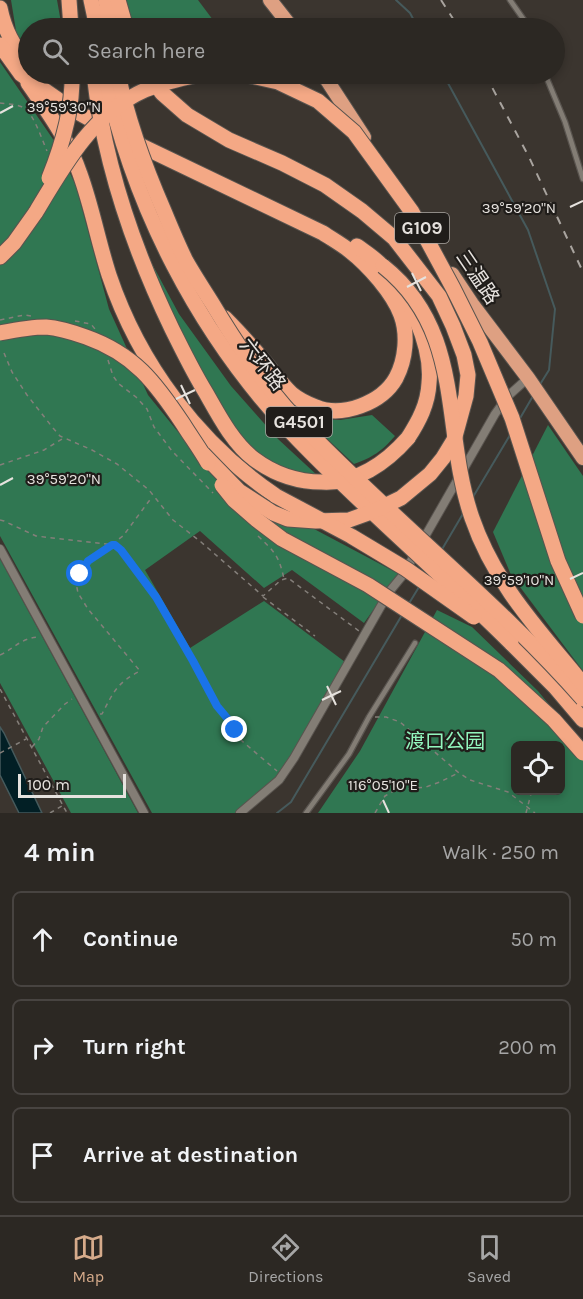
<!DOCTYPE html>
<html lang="en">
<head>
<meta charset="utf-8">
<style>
	body { margin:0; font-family:Karla,"Noto Sans SC",sans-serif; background:#34302b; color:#f1f3f6 }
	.controls { position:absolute; right:18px; bottom:18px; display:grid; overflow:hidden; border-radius:9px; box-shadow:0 3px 9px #0003 }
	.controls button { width:54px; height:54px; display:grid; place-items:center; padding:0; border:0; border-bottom:2px solid #484441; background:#2c2823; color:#f1f3f6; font:30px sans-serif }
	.scale { position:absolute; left:18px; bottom:15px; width:108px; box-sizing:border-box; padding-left:6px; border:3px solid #e6e2de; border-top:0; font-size:16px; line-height:21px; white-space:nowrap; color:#e6e2de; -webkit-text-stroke:4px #201d1a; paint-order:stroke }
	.stop { position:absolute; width:18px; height:18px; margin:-14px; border:4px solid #1a73e8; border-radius:50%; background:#fff }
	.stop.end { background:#1a73e8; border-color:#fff; box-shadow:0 2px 6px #0008 }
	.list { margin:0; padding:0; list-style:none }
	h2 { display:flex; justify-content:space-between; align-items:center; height:78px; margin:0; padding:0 24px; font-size:26px }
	h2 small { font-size:20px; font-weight:400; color:#a6a6a6 }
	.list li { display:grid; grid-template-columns:39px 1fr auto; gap:18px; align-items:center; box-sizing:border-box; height:96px; margin:0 12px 12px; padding:0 12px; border:2px solid #484441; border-radius:9px }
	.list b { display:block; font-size:22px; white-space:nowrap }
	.list em { font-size:20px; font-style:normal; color:#a6a6a6 }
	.icon { flex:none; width:33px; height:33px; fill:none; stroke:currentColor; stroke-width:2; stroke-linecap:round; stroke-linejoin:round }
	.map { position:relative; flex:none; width:583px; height:813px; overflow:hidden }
	.search { position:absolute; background:#2c2823; box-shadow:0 3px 9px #0003; left:18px; right:18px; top:18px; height:66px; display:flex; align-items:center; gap:15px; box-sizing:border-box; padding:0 21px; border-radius:33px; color:#a6a6a6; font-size:22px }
	.sheet { height:402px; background:#2c2823 }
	nav { display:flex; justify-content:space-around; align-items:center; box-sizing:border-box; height:84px; border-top:2px solid #484441; background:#2c2823; font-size:16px; color:#a6a6a6 }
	nav a { display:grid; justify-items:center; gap:3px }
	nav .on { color:#d6ab8b }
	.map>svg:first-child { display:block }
	.forest { fill:#307752; fill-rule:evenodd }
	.water { fill:#021f25; stroke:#465a5c; stroke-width:1.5 }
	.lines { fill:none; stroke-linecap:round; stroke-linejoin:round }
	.stream { stroke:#465a5c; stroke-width:2 }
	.service-casing { stroke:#59544f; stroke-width:7 }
	.minor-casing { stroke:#59544f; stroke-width:10 }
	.trunk-casing { stroke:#59544f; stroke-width:16 }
	.motorway-casing { stroke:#59544f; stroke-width:17 }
	.path { stroke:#847f7a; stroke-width:1.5; stroke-dasharray:4.5 4.5; stroke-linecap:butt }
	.service { stroke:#837d75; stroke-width:4.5 }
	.minor { stroke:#837d75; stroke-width:8 }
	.trunk { stroke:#dea082; stroke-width:14 }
	.motorway { stroke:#f4a885; stroke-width:15 }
	.rail { stroke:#a9a49f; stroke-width:2; stroke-dasharray:8 8; stroke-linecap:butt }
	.motorway-bridge-casing { stroke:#59544f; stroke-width:17; stroke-linecap:butt }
	.motorway-bridge { stroke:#f4a885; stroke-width:15 }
	.route { stroke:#1a73e8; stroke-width:8 }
	.ticks { fill:none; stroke:#e6e2de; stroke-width:2 }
	.labels { text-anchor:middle; stroke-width:4.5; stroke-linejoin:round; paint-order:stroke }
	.shield { fill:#201d1a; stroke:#aba7a3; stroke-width:1.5 }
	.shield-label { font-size:18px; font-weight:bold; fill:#e6e2de }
	.street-label { font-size:20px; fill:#e6e2de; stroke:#201d1a }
	.park-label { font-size:20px; fill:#92f5bd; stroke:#201d1a }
	.ticks-label { font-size:15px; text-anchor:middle; fill:#e6e2de; stroke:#201d1a; stroke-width:4.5; stroke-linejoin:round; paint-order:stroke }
</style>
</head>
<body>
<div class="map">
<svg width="583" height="813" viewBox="0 0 583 813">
	<rect width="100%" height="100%" fill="#3b352f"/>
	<g class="forest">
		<polygon points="11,0 57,0 62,28 28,28 28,56 17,37"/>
		<polygon points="123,0 198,0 219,28 130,28"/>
		<polygon points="0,62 57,145 76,186 109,309 148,395 205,465 284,513 399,574 364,623 292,570 264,588 200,531 145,570 190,648 264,601 349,665 284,781 246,813 152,813 0,536"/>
		<polygon points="129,221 179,314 231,386 278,439 318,476 285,477 232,439 159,321 123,224"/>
		<path d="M372,415L395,436C381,452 373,457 354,464L305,418L340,420Z"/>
		<polygon points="548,425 583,476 583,671 511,575 493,532"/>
		<polygon points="0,559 138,813 71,813 0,683"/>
		<path d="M437,610L472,627L538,691L583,746V813H318L360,751ZM516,746H560V790H516Z"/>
	</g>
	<polygon class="water" points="0,727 4,733 42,813 19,813 0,775"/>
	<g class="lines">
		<g class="stream">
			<polyline points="396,0 410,13 418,28"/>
			<polyline points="443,74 528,230 555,309 549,370 539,386"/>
			<polyline points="519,420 533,396"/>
			<polyline points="473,497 510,435"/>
			<polyline points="441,551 464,512"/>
			<polyline points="408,605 419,587"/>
			<polyline points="277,813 291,802 402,615"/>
		</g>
		<g class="service-casing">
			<g id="service">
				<polyline points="510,0 524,20 527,28"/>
				<polyline points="545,74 565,122 583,179"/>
				<polyline points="306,813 349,754 369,717 415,643"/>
			</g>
		</g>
		<g class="minor-casing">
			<g id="minor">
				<polyline points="0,549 144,813"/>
				<polyline points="240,813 279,780 294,758 389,592 403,575 495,414 508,396 528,378"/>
			</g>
		</g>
		<g class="trunk-casing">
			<g id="trunk">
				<polyline points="270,0 292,28"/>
				<polyline points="323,74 364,137"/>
				<polyline points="452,274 472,304 528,378 583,458"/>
			</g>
		</g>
		<g class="motorway-casing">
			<g id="motorway">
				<polyline points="69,0 71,28"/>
				<polyline points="91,0 97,28"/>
				<polyline points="106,0 110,28"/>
				<polyline points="118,0 126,28"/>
				<path d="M0,8C4,28 14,48 28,63"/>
				<polyline points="0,45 21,74 70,108 108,129"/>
				<path d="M28,83C48,112 69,141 80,174C92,207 98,241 109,275C139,364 198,443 276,496"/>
				<path d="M129,140L323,233C332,239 341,244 350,251C368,265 393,293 401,315C408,334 406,359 396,378C382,403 342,418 316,407C308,404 298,399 292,394C283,386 275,375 268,366C254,349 240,333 225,318"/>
				<path d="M357,246C365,252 375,258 382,266C408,292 433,346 429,383C428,404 419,421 408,438"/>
				<polyline points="0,257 14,243 36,212"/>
				<polyline points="511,643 555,687 583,720"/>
			</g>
		</g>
		<g class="path">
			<path d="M0,103C7,104 18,104 24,108C34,114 42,140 47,151"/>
			<polyline points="0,320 24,315 31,316"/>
			<polyline points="75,321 91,324 95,329"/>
			<polyline points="4,353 12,372 27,395 53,428 60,436 92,450 117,464 149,490 173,520 201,542 263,596 281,580 288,578 359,631"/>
			<polyline points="108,360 113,376 119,384 136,397 147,409 154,427 172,451 213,493"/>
			<polyline points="0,465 44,450 62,439"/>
			<polyline points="0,520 4,521 36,536 115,545 121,550 156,597 193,661 217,706 227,718 242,741 277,771"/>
			<path d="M258,536C275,552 279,556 284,579"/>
			<polyline points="263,597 315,636"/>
			<path d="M0,655C15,648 21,638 39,637"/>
			<polyline points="0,689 67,813"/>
			<path d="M100,714H102C114,691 117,683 140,671L88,609L78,593L76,583L79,574L89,561L123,536L152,497"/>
			<polyline points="375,717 386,717 400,722 459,773 470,780 508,792 535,813"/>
			<polyline points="546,746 549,738"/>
			<polyline points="32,747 39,739 43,727 65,704 72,699"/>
			<polyline points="0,753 26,739"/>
			<polyline points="50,813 62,806"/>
			<polyline points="375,813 385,796 395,790 426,787 440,782 458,773"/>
			<polyline points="526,813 532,790"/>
		</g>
		<use href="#service" class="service"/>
		<use href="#minor" class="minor"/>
		<use href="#trunk" class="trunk"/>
		<use href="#motorway" class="motorway"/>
		<g class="rail">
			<polyline points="441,0 459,28"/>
			<polyline points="485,74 529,157 583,272"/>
		</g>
		<g class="motorway-bridge-casing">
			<g id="motorway-bridge">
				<path d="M94,74C104,163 133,248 172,329C183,351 193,372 206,393C219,416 233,443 254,459C274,474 298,482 322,482C356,484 386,463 408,438"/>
				<path d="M105,74C133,206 198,333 291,432C361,506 439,571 511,643"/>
				<path d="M118,74C128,122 144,165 164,211C171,228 178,245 186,261C194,275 203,289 212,303C237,345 264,385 297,420C389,517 495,599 583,699"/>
				<polyline points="148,74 162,93 187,115 229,140 282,163 325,185 362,211 394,238 439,296 453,326 464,355 468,375 466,396 454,440 443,458 430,474 401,498 374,511 349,520 316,521 288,519 273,513 239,491 203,454"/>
				<polyline points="242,74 278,82 318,101 354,132 412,212 453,288 480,342 512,418 558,561 583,616"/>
				<path d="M49,178C62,146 73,109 72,74"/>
				<path d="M36,212C64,165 93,113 145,90C163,82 183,78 202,74"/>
				<path d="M383,266C466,332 441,429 472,518C495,585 540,631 583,684"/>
				<path d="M0,333C15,330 30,327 46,327C60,328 72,332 86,337C134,354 155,382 183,424C191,437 200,449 208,463"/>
				<polyline points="222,485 234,500 257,520 282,539 368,585 499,670 554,720 583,753"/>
				<polyline points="276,496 351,536 406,569 474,617"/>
			</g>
		</g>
		<use href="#motorway-bridge" class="motorway-bridge"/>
	</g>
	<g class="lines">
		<polyline class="route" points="80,574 88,561 112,545 115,545 121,550 156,597 193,661 217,706 227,718 235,730"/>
	</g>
	<path class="ticks" d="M0,113L13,106M570,207L583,201M412,273L421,291M407,287L426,277M181,385L190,404M176,399L195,390M0,485L13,478M570,579L583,573M327,686L336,705M322,700L341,691M383,800L389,813"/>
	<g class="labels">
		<g class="shield">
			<rect x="395" y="213" width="54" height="30" rx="4.5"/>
			<rect x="266" y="407" width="66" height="30" rx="4.5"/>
		</g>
		<g class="shield-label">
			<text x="422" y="234">G109</text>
			<text x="299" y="428">G4501</text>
		</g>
		<g class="street-label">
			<text transform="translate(478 277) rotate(56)" y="7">三温路</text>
			<text transform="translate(263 364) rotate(52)" y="7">六环路</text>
		</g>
		<g class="park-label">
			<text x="445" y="748">渡口公园</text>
		</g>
	</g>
	<g class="ticks-label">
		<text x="64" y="112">39°59'30"N</text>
		<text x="519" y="213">39°59'20"N</text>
		<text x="64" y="484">39°59'20"N</text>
		<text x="519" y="585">39°59'10"N</text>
		<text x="383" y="790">116°05'10"E</text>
	</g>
</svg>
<div class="controls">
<button><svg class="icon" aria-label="locate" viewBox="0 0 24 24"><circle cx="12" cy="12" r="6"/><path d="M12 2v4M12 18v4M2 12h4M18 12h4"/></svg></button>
</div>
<div class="scale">100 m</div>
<div class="stop" style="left:80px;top:574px"></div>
<div class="stop end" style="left:235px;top:730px"></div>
<div class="search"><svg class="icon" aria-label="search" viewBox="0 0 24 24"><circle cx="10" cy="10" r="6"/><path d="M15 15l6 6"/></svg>Search here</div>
</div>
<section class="sheet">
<h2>4 min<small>Walk · 250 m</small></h2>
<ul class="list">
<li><svg class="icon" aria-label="ahead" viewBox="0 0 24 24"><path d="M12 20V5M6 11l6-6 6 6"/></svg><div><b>Continue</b></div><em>50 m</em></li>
<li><svg class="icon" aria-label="right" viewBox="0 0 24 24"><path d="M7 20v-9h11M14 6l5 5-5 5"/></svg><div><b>Turn right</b></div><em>200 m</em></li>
<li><svg class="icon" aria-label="arrive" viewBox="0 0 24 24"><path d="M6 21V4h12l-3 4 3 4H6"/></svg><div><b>Arrive at destination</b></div></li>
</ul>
</section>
<nav>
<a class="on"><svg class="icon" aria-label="map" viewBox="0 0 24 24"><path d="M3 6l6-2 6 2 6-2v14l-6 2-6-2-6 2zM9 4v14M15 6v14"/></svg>Map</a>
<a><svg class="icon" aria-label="directions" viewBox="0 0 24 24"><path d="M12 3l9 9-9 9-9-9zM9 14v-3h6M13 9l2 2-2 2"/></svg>Directions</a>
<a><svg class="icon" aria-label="saved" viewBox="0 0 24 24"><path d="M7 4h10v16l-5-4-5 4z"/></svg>Saved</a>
</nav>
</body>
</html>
